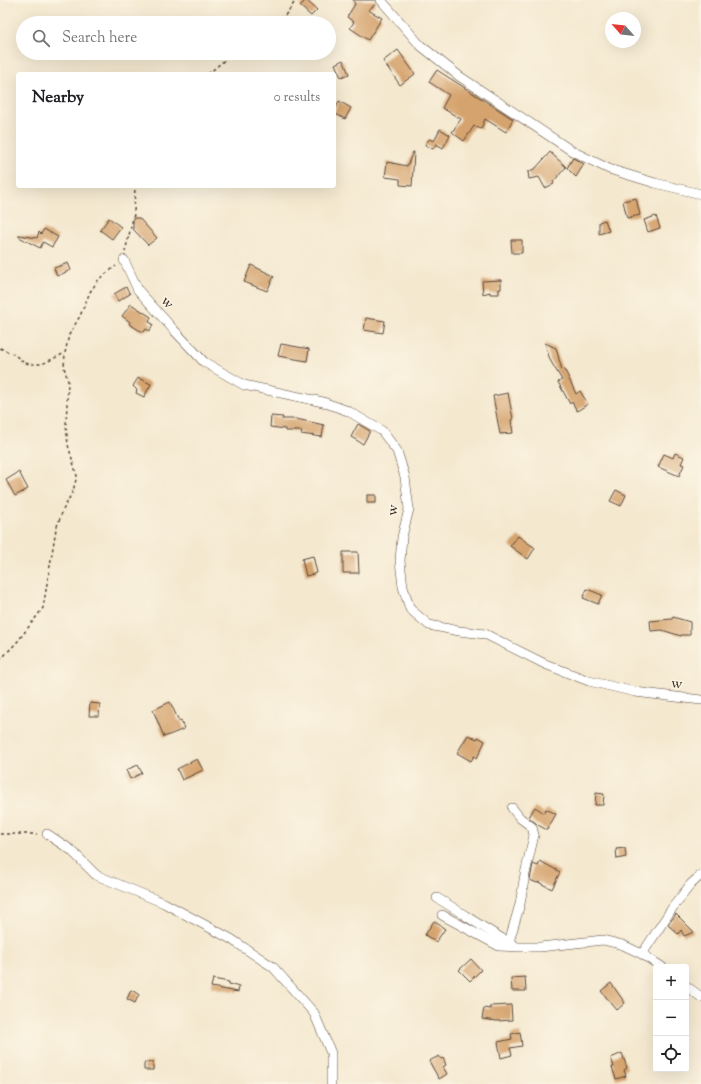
<!DOCTYPE html>
<html lang="en">
<head>
<meta charset="utf-8">
<style>
	body { margin:0; font-family:"Sorts Mill Goudy",serif; background:#f2f2f2; color:#202124 }
	.controls { position:absolute; right:12px; bottom:12px; display:grid; overflow:hidden; border-radius:4px; box-shadow:0 4px 16px #0002 }
	.controls button { width:36px; height:36px; display:grid; place-items:center; padding:0; border:0; border-bottom:1px solid #e0e0e0; background:#fff; color:#202124; font:20px sans-serif }
	.compass { position:absolute; left:605px; top:12px; width:36px; height:36px; border-radius:50%; background:#fff; box-shadow:0 4px 16px #0002; rotate:297deg }
	.list { margin:0; padding:0; list-style:none }
	h2 { display:flex; justify-content:space-between; align-items:center; height:52px; margin:0; padding:0 16px; font-size:17px }
	h2 small { font-size:13px; font-weight:400; color:#757577 }
	.icon { flex:none; width:22px; height:22px; fill:none; stroke:currentColor; stroke-width:2; stroke-linecap:round; stroke-linejoin:round }
	.map { position:relative; flex:none; width:701px; height:1084px; overflow:hidden }
	.search { position:absolute; background:#fff; box-shadow:0 4px 16px #0002; left:16px; top:16px; width:320px; height:44px; display:flex; align-items:center; gap:10px; box-sizing:border-box; padding:0 14px; border-radius:22px; color:#757577; font-size:15px }
	.panel { position:absolute; background:#fff; box-shadow:0 4px 16px #0002; left:16px; top:72px; width:320px; height:116px; border-radius:4px }
	.map>svg:first-child { display:block }
	.building { fill:#d5a36d }
	.lines { fill:none; stroke-linecap:round; stroke-linejoin:round }
	.minor-casing { stroke:#574639; stroke-width:10 }
	.path { stroke:#574639; stroke-width:1.5; stroke-dasharray:3 3; stroke-linecap:butt }
	.minor { stroke:#fff; stroke-width:9 }
	.labels { text-anchor:middle; stroke-width:3; stroke-linejoin:round; paint-order:stroke }
	.street-label { font-size:15px; fill:#3b2a1e; stroke:#fcf5e5 }
</style>
</head>
<body>
<div class="map">
<svg width="701" height="1084" viewBox="0 0 701 1084">
	<rect width="100%" height="100%" fill="#fcf5e5"/>
	<filter id="ink" filterUnits="userSpaceOnUse"><feTurbulence type="fractalNoise" baseFrequency=".025" numOctaves="2"/><feDisplacementMap in="SourceGraphic" scale="8" xChannelSelector="R" yChannelSelector="G"/><feConvolveMatrix kernelMatrix="1 2 1 2 8 2 1 2 1" color-interpolation-filters="sRGB"/></filter>
	<filter id="wash" filterUnits="userSpaceOnUse"><feTurbulence type="fractalNoise" baseFrequency=".012" numOctaves="4" result="noise"/><feDisplacementMap in="SourceGraphic" scale="16" xChannelSelector="R" yChannelSelector="G"/><feGaussianBlur stdDeviation="0.9" result="paint"/><feColorMatrix in="noise" values="0 0 0 0 0 0 0 0 0 0 0 0 0 0 0 0 0 1.4 0 .05"/><feComposite in="paint" operator="in"/></filter>
	<g filter="url(#wash)">
		<rect width="100%" height="100%" fill="#f4e8cf"/>
		<g id="blocks">
			<g class="building">
				<polygon points="306,0 317,10 311,16 300,6"/>
				<polygon points="353,0 375,0 376,4 368,10 382,18 368,40 350,28 354,22 347,17 355,4"/>
				<polygon points="398,50 415,74 400,85 383,61"/>
				<polygon points="343,60 349,74 341,77 335,64"/>
				<polygon points="437,70 513,119 506,132 485,119 481,129 474,126 464,141 452,132 461,119 442,108 449,95 429,82"/>
				<polygon points="339,101 351,108 345,119 334,113"/>
				<polygon points="440,129 450,135 443,148 436,144 433,149 425,145 429,139 434,141"/>
				<polygon points="413,152 414,152 412,186 400,185 400,179 385,177 387,162 407,166"/>
				<polygon points="550,152 566,167 553,182 554,184 545,188 539,177 529,179 528,172 536,168"/>
				<polygon points="573,158 584,164 576,177 567,168"/>
				<polygon points="636,198 640,215 627,218 623,201"/>
				<polygon points="656,216 660,228 648,232 644,220"/>
				<polygon points="109,218 121,227 112,239 100,230"/>
				<polygon points="133,218 139,218 157,238 148,245 133,229"/>
				<polygon points="605,220 609,231 599,234 599,222"/>
				<polygon points="44,229 58,237 52,247 43,242 40,248 19,237 19,235 37,238 39,232 41,234"/>
				<polygon points="511,240 522,240 522,253 512,253"/>
				<polygon points="68,263 71,270 57,276 54,268"/>
				<polygon points="251,265 274,276 267,291 244,282"/>
				<polygon points="501,280 501,289 499,289 499,294 490,294 490,292 483,294 482,281"/>
				<polygon points="126,287 130,294 118,301 114,294"/>
				<polygon points="131,304 151,317 149,322 153,324 150,331 146,329 144,332 139,330 129,324 130,322 122,316"/>
				<polygon points="366,318 385,321 383,333 364,330"/>
				<polygon points="545,343 556,348 562,370 564,368 576,394 580,391 588,404 577,411 572,402 570,404 558,382 562,380 550,360"/>
				<polygon points="281,344 309,349 307,361 278,356"/>
				<polygon points="138,378 151,384 144,397 136,393 137,390 133,386"/>
				<polygon points="508,393 513,419 511,420 513,433 500,434 493,396"/>
				<polygon points="271,416 283,417 282,419 296,419 324,425 322,437 301,434 302,431 285,431 285,429 270,427"/>
				<polygon points="358,424 370,431 363,444 351,437"/>
				<polygon points="675,453 684,457 681,464 684,465 679,476 658,467 664,454 673,458"/>
				<polygon points="19,472 28,489 15,496 6,480"/>
				<polygon points="616,490 626,495 621,506 610,501"/>
				<rect x="367" y="495" width="9" height="8"/>
				<polygon points="518,536 535,548 528,559 510,546"/>
				<polygon points="343,552 358,552 359,573 343,573"/>
				<polygon points="313,556 317,573 306,576 302,559"/>
				<polygon points="587,589 602,595 598,604 583,598"/>
				<polygon points="673,617 690,622 690,635 681,635 681,636 662,630 651,631 650,621 672,619"/>
				<polygon points="170,702 179,721 181,720 184,729 164,737 153,710"/>
				<polygon points="90,703 100,704 99,716 89,716"/>
				<polygon points="468,735 477,739 478,737 485,741 477,758 474,756 471,761 457,753"/>
				<polygon points="197,759 203,770 182,780 177,769"/>
				<polygon points="138,765 142,773 130,779 126,770"/>
				<polygon points="596,793 604,794 603,805 595,805"/>
				<polygon points="535,807 544,813 546,809 556,814 547,830 538,825 529,817"/>
				<polygon points="625,848 626,857 617,859 616,849"/>
				<polygon points="540,861 560,872 552,889 538,882 537,883 530,880 533,864 538,866"/>
				<polygon points="676,914 694,932 684,936 681,930 678,934 668,925"/>
				<polygon points="434,921 445,929 436,942 425,935"/>
				<polygon points="471,959 481,970 470,981 459,970"/>
				<polygon points="525,977 526,991 512,991 511,978"/>
				<polygon points="213,979 229,982 229,984 239,987 238,992 211,987"/>
				<polygon points="611,983 625,1003 617,1010 601,991"/>
				<polygon points="131,990 139,994 135,1003 127,999"/>
				<polygon points="511,1005 512,1020 497,1021 482,1019 484,1008 490,1009 490,1006"/>
				<polygon points="520,1032 522,1046 510,1048 512,1055 501,1058 498,1042 512,1039 511,1034"/>
				<polygon points="622,1053 627,1068 624,1070 626,1076 616,1079 612,1067 614,1067 611,1058"/>
				<polygon points="439,1056 441,1059 443,1058 446,1065 443,1067 447,1074 439,1079 429,1061"/>
				<polygon points="153,1062 153,1070 144,1070 144,1063"/>
			</g>
		</g>
	</g>
	<g filter="url(#ink)">
		<use href="#blocks" fill-opacity="0" stroke="#574639" stroke-width="1"/>
		<g class="lines">
			<g class="minor-casing">
				<g id="minor">
					<polyline points="381,0 420,45 459,76 572,151 609,169 655,183 701,194"/>
					<polyline points="124,260 138,290 173,329 204,362 244,385 323,402 348,411 382,431 397,451 405,477 409,509 402,537 400,561 403,587 410,609 429,625 459,631 485,634 545,664 589,681 635,692 701,700"/>
					<polyline points="47,834 71,850 96,875 164,903 231,939 273,967 314,1013 331,1053 331,1084"/>
					<path d="M437,898C463,913 487,931 514,945"/>
					<polyline points="442,915 499,946 519,947 540,947 603,940 623,945 642,954 662,967"/>
					<polyline points="509,942 520,904 525,874 534,835 532,827 520,818 512,808"/>
					<polyline points="642,954 673,907 691,884 701,875"/>
					<polyline points="686,986 701,997"/>
				</g>
			</g>
			<g class="path">
				<polyline points="276,23 287,13 296,0"/>
				<polyline points="208,74 233,53"/>
				<polyline points="125,252 134,214 135,186"/>
				<polyline points="0,348 15,355 23,362 29,364 42,364 65,353"/>
				<polyline points="0,660 18,641 43,608 56,529 63,510 73,491 77,476 68,445 66,425 68,381 64,367 65,353 69,335 80,316 90,292 99,279 116,266"/>
				<polyline points="0,834 37,834"/>
			</g>
			<use href="#minor" class="minor"/>
		</g>
	</g>
	<g class="labels">
		<g class="street-label">
			<text transform="translate(168 302) rotate(48)" y="5">w</text>
			<text transform="translate(392 510) rotate(-85)" y="5">w</text>
			<text transform="translate(677 683) rotate(7)" y="5">w</text>
		</g>
	</g>
</svg>
<div class="controls">
<button>+</button>
<button>−</button>
<button><svg class="icon" aria-label="locate" viewBox="0 0 24 24"><circle cx="12" cy="12" r="6"/><path d="M12 2v4M12 18v4M2 12h4M18 12h4"/></svg></button>
</div>
<svg class="compass" viewBox="-18 -18 36 36"><path d="M0-13l5 13h-10z" fill="#e53935"/><path d="M0 13l5-13h-10z" fill="#757577"/></svg>
<div class="search"><svg class="icon" aria-label="search" viewBox="0 0 24 24"><circle cx="10" cy="10" r="6"/><path d="M15 15l6 6"/></svg>Search here</div>
<section class="panel">
<h2>Nearby<small>0 results</small></h2>
<ul class="list">
</ul>
</section>
</div>
</body>
</html>
